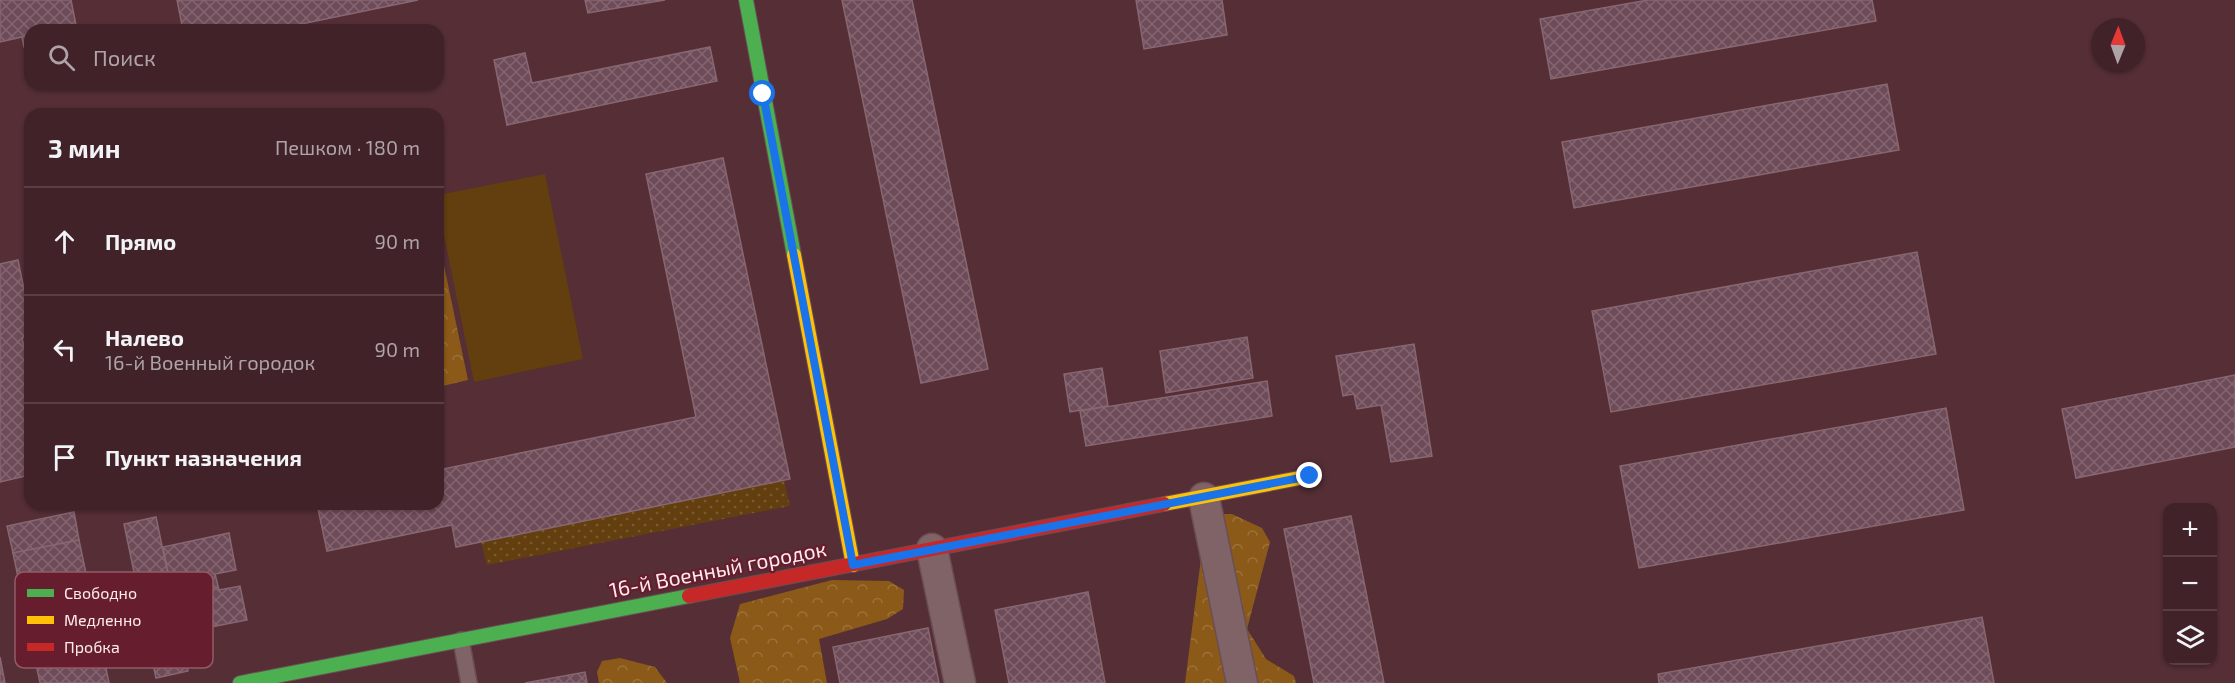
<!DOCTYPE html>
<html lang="ru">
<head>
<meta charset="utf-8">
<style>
	body { margin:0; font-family:"Exo 2",sans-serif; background:#472a30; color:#f1f3f6 }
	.controls { position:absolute; right:18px; bottom:18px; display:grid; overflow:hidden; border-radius:12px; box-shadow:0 2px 4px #0004 }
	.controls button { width:54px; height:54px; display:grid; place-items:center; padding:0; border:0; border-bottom:2px solid #593f45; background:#402228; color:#f1f3f6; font:30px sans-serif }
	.compass { position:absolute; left:2091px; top:18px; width:54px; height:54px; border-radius:50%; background:#402228; box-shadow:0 2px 4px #0004; rotate:1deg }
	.stop { position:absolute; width:18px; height:18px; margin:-14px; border:4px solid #1a73e8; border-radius:50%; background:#fff }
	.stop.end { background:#1a73e8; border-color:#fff; box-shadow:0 2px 6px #0008 }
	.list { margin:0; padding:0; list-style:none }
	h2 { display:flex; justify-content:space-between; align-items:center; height:78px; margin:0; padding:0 24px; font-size:26px }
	h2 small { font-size:20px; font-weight:400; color:#aea4a8 }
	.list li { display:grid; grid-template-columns:39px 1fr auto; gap:18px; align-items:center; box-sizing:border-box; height:108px; padding:0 24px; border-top:2px solid #593f45 }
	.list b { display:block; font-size:22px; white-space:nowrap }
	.list p { margin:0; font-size:20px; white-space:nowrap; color:#aea4a8 }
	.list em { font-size:20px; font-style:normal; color:#aea4a8 }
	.icon { flex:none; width:33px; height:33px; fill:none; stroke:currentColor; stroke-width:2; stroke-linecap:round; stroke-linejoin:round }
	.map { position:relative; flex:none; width:2235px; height:683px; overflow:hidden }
	.search { position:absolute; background:#402228; box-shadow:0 2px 4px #0004; left:24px; top:24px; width:420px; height:66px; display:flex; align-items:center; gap:15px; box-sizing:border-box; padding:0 21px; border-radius:18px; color:#aea4a8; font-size:22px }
	.panel { position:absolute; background:#402228; box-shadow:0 2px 4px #0004; left:24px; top:108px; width:420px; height:402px; border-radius:18px }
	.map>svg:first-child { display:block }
	.grass { fill:url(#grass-dots) }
	.forest { fill:url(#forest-crowns) }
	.park { fill:#633e0f }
	.building { fill:url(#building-cross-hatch); stroke:#876771; stroke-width:1.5 }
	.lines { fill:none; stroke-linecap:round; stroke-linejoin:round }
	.lane-casing { stroke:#6b4d54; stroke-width:18 }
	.street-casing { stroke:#6b4d54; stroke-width:33 }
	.fast-casing { stroke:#6b4d54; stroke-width:16 }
	.slow-casing { stroke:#6b4d54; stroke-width:16 }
	.jam-casing { stroke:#6b4d54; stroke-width:16 }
	.lane { stroke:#806367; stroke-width:15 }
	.street { stroke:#806367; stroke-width:30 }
	.fast { stroke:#4caf50; stroke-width:14 }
	.slow { stroke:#ffc107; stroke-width:14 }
	.jam { stroke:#c62828; stroke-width:14 }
	.route { stroke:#1a73e8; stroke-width:8 }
	.labels { text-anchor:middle; stroke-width:4.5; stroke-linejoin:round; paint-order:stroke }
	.street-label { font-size:21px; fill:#feebed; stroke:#661d2d }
	.key { fill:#661d2d; stroke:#945b67; stroke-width:1.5 }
	.key-label { font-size:16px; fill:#feebed }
</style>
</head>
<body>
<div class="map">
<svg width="2235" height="683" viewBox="0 0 2235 683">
	<defs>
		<pattern id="grass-dots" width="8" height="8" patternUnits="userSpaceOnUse" patternTransform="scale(1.5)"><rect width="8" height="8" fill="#633e0f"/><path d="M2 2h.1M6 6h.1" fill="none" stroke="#7a5a32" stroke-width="1.8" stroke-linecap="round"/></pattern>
		<pattern id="forest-crowns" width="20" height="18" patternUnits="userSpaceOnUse" patternTransform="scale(1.5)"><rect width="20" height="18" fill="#8b5a18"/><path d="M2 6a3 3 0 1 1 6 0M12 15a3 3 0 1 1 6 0" fill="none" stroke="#9c723a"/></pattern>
		<pattern id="building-cross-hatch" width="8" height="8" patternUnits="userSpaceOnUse" patternTransform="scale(1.5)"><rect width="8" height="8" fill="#6e4b58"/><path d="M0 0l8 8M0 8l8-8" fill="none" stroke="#846570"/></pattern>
	</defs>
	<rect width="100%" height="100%" fill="#552e36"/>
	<polygon class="grass" points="784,480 790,506 487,565 481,542"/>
	<g class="forest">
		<polygon points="438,237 468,380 438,387"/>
		<polygon points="1215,514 1232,514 1262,528 1270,542 1247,629 1266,659 1294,676 1296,683 1185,683 1205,527"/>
		<polygon points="832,580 889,581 904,590 903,609 887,619 819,639 827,683 740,683 730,638 740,604"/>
		<polygon points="620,658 655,667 667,683 599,683 597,672 602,661"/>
	</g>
	<polygon class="park" points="545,174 583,359 474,382 438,206 438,195"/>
	<g class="building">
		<polygon points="0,0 71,0 77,30 30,30 30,46 24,47 22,37 0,42"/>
		<polygon points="177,0 418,0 272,30 183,30"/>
		<polygon points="585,0 665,0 588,13"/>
		<polygon points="842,0 912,0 988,369 921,383"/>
		<polygon points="1136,0 1222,0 1227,35 1144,49"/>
		<polygon points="1648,0 1872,0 1876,21 1551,79 1540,19"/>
		<polygon points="710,47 717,81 507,125 494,60 525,53 532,83"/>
		<polygon points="1887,84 1899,150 1574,208 1562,142"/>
		<polygon points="723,158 790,479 456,547 452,525 327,551 317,504 438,504 438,470 696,417 646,174"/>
		<polygon points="1917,252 1936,354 1611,412 1592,311"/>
		<polygon points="18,260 30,319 30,336 22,338 30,375 30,475 0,482 0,264"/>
		<polygon points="1247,337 1253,378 1166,393 1160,351"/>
		<polygon points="1414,344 1432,456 1391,462 1381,405 1357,409 1354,394 1343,396 1336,356"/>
		<polygon points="1102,368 1108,406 1070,412 1064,374"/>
		<polygon points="2235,375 2235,447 2076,478 2062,409"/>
		<polygon points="1267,381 1272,416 1086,446 1080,411"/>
		<polygon points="1946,408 1964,510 1639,568 1620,466"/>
		<polygon points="74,512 79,540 13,553 7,526"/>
		<polygon points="1351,516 1384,683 1314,683 1284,529"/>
		<polygon points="156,517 188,671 156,678 124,524"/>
		<polygon points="229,533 236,570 215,574 219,590 240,586 247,620 180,633 163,547"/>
		<polygon points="79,540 109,683 40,683 13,553"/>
		<polygon points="1088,592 1105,683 1009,683 995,610"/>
		<polygon points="1982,617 1994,683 1659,683 1658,674"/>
		<polygon points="928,628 939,683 840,683 833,647"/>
		<polygon points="0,657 5,683 0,683"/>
		<polygon points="585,672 587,683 525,683"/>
	</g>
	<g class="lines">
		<g class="lane-casing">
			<polyline id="lane" points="461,640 469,683"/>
		</g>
		<g class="street-casing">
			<g id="street">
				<polyline points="1204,498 1242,683"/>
				<polyline points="932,549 960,683"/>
			</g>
		</g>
		<g class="fast-casing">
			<g id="fast">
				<polyline points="746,0 794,255"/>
				<polyline points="240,683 689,596"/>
			</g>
		</g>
		<g class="slow-casing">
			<g id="slow">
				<polyline points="794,255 853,565"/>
				<polyline points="1164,504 1310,476"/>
			</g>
		</g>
		<g class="jam-casing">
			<polyline id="jam" points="689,596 1164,504"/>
		</g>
		<use href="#lane" class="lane"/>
		<use href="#street" class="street"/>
		<use href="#fast" class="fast"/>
		<use href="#slow" class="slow"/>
		<use href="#jam" class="jam"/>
	</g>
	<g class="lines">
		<polyline class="route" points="763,94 853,565 1310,476"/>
	</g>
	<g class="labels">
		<g class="street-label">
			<text transform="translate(718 570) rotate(-11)" y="7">16-й Военный городок</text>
		</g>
	</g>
	<rect x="15" y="572" width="198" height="96" rx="9" class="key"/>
	<rect x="27" y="589" width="27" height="8" fill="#4caf50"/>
	<rect x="27" y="616" width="27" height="8" fill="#ffc107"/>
	<rect x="27" y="643" width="27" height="8" fill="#c62828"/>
	<g class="key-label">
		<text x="64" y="599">Свободно</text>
		<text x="64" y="626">Медленно</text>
		<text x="64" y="653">Пробка</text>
	</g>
</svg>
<div class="controls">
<button>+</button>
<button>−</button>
<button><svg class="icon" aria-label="layers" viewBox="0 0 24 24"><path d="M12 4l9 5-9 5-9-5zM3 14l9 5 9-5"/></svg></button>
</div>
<svg class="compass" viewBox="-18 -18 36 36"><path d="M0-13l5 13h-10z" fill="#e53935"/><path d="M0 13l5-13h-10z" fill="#aea4a8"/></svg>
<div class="stop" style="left:763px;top:94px"></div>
<div class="stop end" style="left:1310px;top:476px"></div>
<div class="search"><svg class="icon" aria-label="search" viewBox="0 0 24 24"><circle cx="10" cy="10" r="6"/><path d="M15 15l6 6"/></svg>Поиск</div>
<section class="panel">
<h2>3 мин<small>Пешком · 180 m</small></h2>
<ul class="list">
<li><svg class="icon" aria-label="ahead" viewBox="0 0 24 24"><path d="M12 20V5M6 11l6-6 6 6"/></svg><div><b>Прямо</b></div><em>90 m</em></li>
<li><svg class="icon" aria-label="left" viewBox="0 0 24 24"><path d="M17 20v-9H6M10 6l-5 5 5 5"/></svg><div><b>Налево</b><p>16-й Военный городок</p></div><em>90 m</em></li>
<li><svg class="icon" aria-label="arrive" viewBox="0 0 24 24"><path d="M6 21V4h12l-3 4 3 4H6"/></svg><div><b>Пункт назначения</b></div></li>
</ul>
</section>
</div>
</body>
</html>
